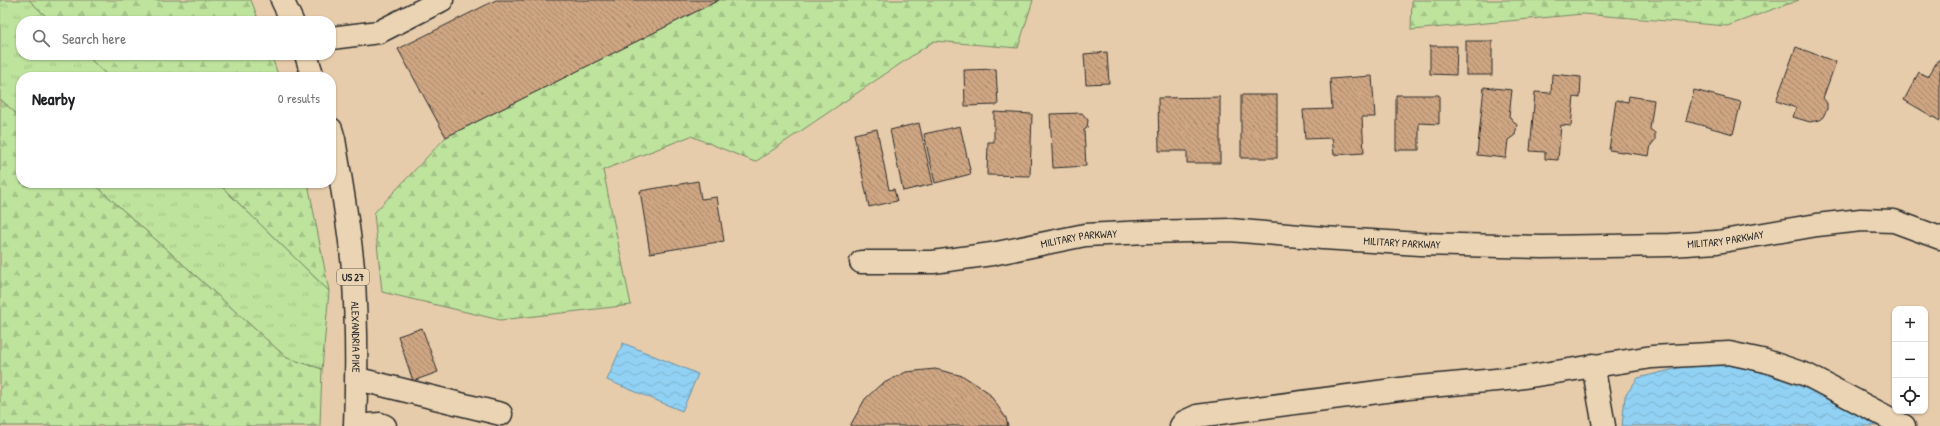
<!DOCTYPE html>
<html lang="en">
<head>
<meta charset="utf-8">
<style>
	body { margin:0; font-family:"Patrick Hand",sans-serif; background:#f2f2f2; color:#202124 }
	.controls { position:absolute; right:12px; bottom:12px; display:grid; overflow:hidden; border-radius:8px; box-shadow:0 1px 3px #0004 }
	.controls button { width:36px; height:36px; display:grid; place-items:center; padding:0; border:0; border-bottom:1px solid #e0e0e0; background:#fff; color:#202124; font:20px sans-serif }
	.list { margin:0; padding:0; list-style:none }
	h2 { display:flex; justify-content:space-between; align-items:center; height:52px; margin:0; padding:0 16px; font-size:17px }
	h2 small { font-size:13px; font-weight:400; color:#757577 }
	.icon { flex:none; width:22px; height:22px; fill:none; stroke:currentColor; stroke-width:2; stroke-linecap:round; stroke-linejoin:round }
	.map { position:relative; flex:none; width:1940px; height:426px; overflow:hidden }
	.search { position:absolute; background:#fff; box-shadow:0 1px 3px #0004; left:16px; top:16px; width:320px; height:44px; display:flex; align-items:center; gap:10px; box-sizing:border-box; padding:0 14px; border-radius:16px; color:#757577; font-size:15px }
	.panel { position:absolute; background:#fff; box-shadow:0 1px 3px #0004; left:16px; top:72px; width:320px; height:116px; border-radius:16px }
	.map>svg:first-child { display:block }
	.grass { fill:url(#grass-tufts); stroke:#748764 }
	.forest { fill:url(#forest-firs); stroke:#748764 }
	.water { fill:url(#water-waves); stroke:#688fa3 }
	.building { fill:url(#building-back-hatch); stroke:#2b2b2b }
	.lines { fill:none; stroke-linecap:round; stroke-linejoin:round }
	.minor-casing { stroke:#2b2b2b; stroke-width:25 }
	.major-casing { stroke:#2b2b2b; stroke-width:25 }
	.minor { stroke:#ebd4b3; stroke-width:22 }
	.major { stroke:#ebd4b3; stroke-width:22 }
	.labels { text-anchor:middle; stroke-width:3; stroke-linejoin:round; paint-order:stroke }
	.shield { fill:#ebd4b3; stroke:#655e54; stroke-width:1 }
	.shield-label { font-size:10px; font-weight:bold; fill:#2b2b2b }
	.street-label { font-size:11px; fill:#2b2b2b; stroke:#ebd4b3 }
</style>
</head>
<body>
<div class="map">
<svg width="1940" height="426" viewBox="0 0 1940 426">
	<defs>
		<pattern id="grass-tufts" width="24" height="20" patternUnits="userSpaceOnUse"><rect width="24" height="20" fill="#bee39d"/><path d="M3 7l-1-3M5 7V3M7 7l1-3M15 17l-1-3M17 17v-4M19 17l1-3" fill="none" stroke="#a3c387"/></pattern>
		<pattern id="forest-firs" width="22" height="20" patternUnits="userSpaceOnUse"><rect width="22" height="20" fill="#bee39d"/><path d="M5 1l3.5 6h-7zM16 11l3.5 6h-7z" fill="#a3c387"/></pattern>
		<pattern id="water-waves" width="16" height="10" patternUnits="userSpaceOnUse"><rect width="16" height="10" fill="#91d1f3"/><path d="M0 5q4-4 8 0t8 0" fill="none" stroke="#7db4d0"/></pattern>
		<pattern id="building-back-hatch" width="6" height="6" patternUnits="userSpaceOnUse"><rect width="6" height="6" fill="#cea683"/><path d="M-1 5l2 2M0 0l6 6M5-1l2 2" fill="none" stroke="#a7876b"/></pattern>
	</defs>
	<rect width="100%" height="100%" fill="#e7ccab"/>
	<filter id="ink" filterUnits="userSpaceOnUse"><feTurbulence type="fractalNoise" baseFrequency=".025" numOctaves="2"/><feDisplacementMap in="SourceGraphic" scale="8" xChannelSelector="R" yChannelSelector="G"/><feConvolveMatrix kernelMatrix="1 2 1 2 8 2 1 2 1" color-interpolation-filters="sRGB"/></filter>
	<g filter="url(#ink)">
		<g class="grass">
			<polygon points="0,0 29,0 51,21 21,21 21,55 86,55 109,77 21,77 21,118 0,99"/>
			<polygon points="93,183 218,183 329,291 322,369 287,358"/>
		</g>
		<g class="forest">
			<polygon points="29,0 251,0 259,21 51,21"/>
			<polygon points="719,0 1033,0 1018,48 934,41 755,162 691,136 603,170 631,305 500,320 382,292 374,213 446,137"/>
			<polygon points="1412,0 1799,0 1727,26 1583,14 1411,30"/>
			<polygon points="86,55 271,55 279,77 109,77"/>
			<polygon points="0,99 21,118 21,183 93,183 287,358 322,369 320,426 0,426"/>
			<polygon points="218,183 308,183 329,291"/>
		</g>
		<g class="water">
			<polygon points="623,343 698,374 682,411 607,380"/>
			<polygon points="1721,364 1756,370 1810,390 1878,426 1622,426 1625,396 1638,378 1683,367"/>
		</g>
		<g class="building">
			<polygon points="496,0 719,0 446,137 398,49"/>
			<rect x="1466" y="41" width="26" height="34"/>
			<polygon points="1430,46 1457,46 1456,75 1430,74"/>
			<polygon points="1796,47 1836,62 1823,98 1827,103 1827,109 1823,117 1819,120 1810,122 1793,117 1796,108 1776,101"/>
			<polygon points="1107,52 1109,83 1086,84 1084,54"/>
			<polygon points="1938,60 1940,61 1940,121 1904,100 1919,72 1928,77"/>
			<polygon points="996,69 998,105 965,106 964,70"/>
			<polygon points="1552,74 1581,77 1580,98 1574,97 1571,126 1561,125 1558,160 1545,159 1545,152 1530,151 1535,92 1551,93"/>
			<polygon points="1372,76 1375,117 1362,117 1364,153 1334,155 1332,138 1305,139 1303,110 1332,109 1330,79"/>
			<polygon points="1484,87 1512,90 1509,116 1517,125 1515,135 1508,140 1506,158 1477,155"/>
			<polygon points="1694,90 1741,102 1733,134 1686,121"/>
			<rect x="1241" y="95" width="36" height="63"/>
			<polygon points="1396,95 1439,95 1439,124 1419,123 1419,150 1396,150"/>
			<polygon points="1629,96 1654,100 1650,129 1655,133 1655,140 1651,145 1649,156 1609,150 1616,100 1628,102"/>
			<polygon points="1220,97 1220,163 1187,163 1187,151 1159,151 1158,98"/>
			<polygon points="994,112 1032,114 1030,176 987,175 988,142 994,142"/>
			<polygon points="1082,113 1088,120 1087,128 1084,130 1086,166 1053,168 1050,114"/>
			<polygon points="919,123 933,184 903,191 890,130"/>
			<polygon points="960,126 971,174 935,183 924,134"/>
			<polygon points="877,129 889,190 894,189 897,201 869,207 854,134"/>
			<polygon points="698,181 701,199 717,197 724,241 650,253 640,191"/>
			<polygon points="422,328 438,372 413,381 398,336"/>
			<polygon points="935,369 963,376 988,392 1006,418 1008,426 850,426 865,399 880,385 906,372"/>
		</g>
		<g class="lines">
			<g class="minor-casing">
				<g id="minor">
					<polyline points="331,38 379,32 442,0"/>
					<path id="s1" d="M861,262H933L992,254L1085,235L1147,232L1230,230L1323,238L1420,244L1543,247L1670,245L1717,242L1817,225L1861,220L1894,221L1940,238"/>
					<polyline points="1593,365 1604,426"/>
					<polyline points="358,379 501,414"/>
					<polyline points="355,426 380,424 385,426"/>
					<polyline points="1181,426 1184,422 1197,416 1408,388 1518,378 1652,357 1729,353 1766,361 1807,375 1904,426"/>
				</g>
			</g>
			<g class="major-casing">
				<g id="major">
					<polyline points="282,0 292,21"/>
					<polyline points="306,55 313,77"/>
					<path id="s2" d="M331,129L334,139C341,182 349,225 353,268C357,321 357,373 355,426"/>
				</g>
			</g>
			<use href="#minor" class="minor"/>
			<use href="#major" class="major"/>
		</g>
	</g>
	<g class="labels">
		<rect class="shield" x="337" y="269" width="32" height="16" rx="3"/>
		<g class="shield-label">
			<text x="353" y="281">US 27</text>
		</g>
		<g class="street-label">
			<text dy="4" stroke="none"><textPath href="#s1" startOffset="220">MILITARY PARKWAY</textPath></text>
			<text dy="4" stroke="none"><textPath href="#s1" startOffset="868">MILITARY PARKWAY</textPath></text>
			<text dy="4" stroke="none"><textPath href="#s1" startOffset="544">MILITARY PARKWAY</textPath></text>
			<text dy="4" stroke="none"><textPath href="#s2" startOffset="210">ALEXANDRIA PIKE</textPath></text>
		</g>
	</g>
</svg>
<div class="controls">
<button>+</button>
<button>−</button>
<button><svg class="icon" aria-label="locate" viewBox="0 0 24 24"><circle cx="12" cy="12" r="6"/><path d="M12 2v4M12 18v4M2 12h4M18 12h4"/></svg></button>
</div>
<div class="search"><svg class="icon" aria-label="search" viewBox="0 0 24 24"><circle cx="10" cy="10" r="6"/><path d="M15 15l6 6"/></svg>Search here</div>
<section class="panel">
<h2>Nearby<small>0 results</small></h2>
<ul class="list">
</ul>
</section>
</div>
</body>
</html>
